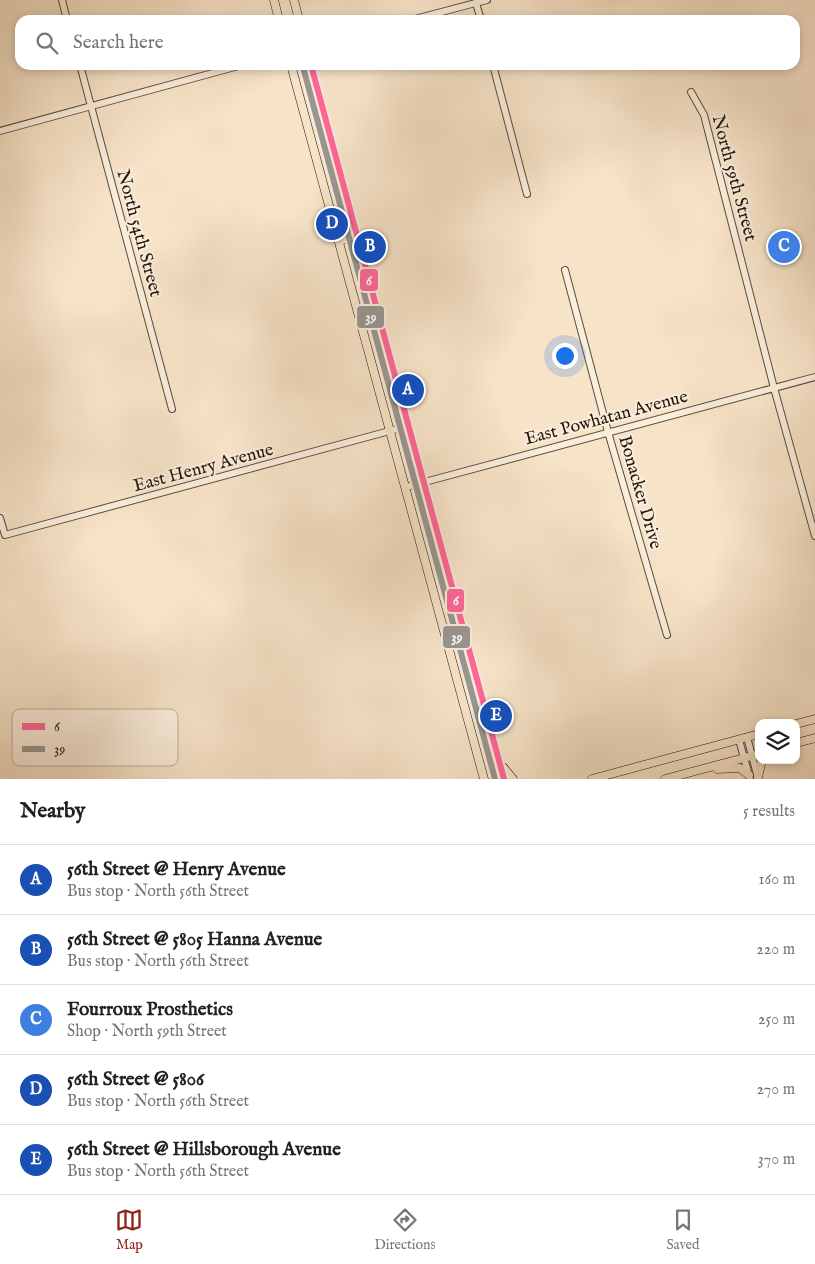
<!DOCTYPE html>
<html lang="en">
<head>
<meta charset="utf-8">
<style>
	body { margin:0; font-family:"IM FELL English",serif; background:#f2f2f2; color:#222 }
	.controls { position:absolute; right:15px; bottom:15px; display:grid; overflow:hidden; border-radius:10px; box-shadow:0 2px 8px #0003 }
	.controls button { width:45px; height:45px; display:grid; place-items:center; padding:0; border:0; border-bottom:1px solid #e0e0e0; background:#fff; color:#222; font:25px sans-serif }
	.you { position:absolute; left:564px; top:355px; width:18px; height:18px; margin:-12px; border:4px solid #fff; border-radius:50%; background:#1a73e8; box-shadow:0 0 0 8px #1a73e833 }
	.badge { display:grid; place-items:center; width:32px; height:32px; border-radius:50%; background:#8f2418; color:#fff; font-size:16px; font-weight:700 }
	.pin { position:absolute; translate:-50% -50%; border:2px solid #fff; box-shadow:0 1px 5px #0006 }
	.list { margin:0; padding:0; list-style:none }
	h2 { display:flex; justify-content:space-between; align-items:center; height:65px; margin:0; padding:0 20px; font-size:21px }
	h2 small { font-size:16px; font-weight:400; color:#767676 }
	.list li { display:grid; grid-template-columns:32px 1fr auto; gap:15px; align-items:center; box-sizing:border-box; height:70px; padding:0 20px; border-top:1px solid #e0e0e0 }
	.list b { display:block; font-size:19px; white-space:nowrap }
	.list p { margin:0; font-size:16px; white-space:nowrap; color:#767676 }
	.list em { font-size:16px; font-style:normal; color:#767676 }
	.icon { flex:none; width:28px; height:28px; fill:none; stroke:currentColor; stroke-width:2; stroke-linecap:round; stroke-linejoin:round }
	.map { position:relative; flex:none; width:815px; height:779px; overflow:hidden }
	.search { position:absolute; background:#fff; box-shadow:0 2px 8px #0003; left:15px; right:15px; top:15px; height:55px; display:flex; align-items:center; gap:12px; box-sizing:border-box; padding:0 18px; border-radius:15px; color:#767676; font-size:19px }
	.sheet { height:415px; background:#fff }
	nav { display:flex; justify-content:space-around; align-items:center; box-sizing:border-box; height:70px; border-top:1px solid #e0e0e0; background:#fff; font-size:14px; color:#767676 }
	nav a { display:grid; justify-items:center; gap:2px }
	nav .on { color:#8f2418 }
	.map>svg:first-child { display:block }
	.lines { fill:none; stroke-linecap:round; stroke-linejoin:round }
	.minor-casing { stroke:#584b3a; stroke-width:8 }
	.major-casing { stroke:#23180b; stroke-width:9 }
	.minor { stroke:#faeddb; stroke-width:6 }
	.major { stroke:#f7e3c8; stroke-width:8 }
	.bus-1-casing { stroke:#faeddb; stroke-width:10 }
	.bus-2-casing { stroke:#faeddb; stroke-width:10 }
	.bus-1 { stroke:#f69; stroke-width:6 }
	.bus-2 { stroke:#999692; stroke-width:6 }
	.labels { text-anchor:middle; stroke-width:4; stroke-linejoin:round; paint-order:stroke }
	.street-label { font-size:18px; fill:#23180b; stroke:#faeddb }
	.key { fill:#faeddb; stroke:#baad9d; stroke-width:1 }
	.key-label { font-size:14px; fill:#23180b }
	.line-badge { stroke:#faeddb; stroke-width:2 }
	.badge-label { font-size:14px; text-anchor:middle; font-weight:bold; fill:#fff }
</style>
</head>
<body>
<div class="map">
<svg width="815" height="779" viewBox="0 0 815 779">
	<rect width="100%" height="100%" fill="#f7e3c8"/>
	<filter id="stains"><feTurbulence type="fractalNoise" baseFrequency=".004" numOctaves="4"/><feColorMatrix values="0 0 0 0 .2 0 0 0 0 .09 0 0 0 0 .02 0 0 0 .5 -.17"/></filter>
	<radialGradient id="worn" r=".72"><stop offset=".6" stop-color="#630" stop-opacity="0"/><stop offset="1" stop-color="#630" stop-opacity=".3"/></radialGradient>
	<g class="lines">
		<g class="minor-casing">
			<g id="minor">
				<polyline points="62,0 67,20"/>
				<polyline points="476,3 481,20"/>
				<polyline points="411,20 487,0"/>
				<polyline points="80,65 172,409"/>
				<polyline points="493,65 527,194"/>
				<polyline points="691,92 704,115 774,388 815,536"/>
				<polyline points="0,131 242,65"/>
				<polyline points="565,270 608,432 667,635"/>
				<polyline points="406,487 815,377"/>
				<polyline points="0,518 5,535 408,426"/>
				<polyline points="747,737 758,778"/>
				<polyline points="739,740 750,779"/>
			</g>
		</g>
		<g class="major-casing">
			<g id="major">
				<polyline points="274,0 279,20"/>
				<polyline points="294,0 299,20"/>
				<polyline points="291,65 484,779"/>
				<polyline points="311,65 504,779"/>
				<polyline points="339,241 357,236"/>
				<polyline points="796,724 815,719"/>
				<polyline points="796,743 815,738"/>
				<polyline points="503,767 513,779"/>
				<polyline points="717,769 740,768 749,775"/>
				<polyline points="758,777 762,760"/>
				<polyline points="592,779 759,734"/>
				<polyline points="665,779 759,754"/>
			</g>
		</g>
		<use href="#minor" class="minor"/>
		<use href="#major" class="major"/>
		<g class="bus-1-casing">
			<polyline id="bus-1" points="311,65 504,779"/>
		</g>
		<g class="bus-2-casing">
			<polyline id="bus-2" points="303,67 495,779"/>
		</g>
		<use href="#bus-1" class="bus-1"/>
		<use href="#bus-2" class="bus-2"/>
	</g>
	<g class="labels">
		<g class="street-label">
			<text transform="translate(735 178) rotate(75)" y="6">North 59th Street</text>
			<text transform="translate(140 233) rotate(75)" y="6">North 54th Street</text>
			<text transform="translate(606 417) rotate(-15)" y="6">East Powhatan Avenue</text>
			<text transform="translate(203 467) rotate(-15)" y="6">East Henry Avenue</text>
			<text transform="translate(641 492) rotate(74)" y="6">Bonacker Drive</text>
		</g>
	</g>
	<rect x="12" y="709" width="166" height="57" rx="8" class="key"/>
	<rect x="22" y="723" width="23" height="7" fill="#f69"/>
	<rect x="22" y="746" width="23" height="6" fill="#999692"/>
	<g class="key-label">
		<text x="54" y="731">6</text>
		<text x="54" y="754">39</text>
	</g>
	<g class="line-badge">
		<rect x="359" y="268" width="20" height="24" rx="5" fill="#f69"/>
		<rect x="356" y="305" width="29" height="24" rx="5" fill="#999692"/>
		<rect x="446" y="588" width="19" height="25" rx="5" fill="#f69"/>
		<rect x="442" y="625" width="29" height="24" rx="5" fill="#999692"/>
	</g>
	<g class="badge-label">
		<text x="369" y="285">6</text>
		<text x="371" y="322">39</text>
		<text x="456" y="605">6</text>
		<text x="457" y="642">39</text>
	</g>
	<rect width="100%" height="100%" filter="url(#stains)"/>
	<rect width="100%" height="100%" fill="url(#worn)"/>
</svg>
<div class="controls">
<button><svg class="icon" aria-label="layers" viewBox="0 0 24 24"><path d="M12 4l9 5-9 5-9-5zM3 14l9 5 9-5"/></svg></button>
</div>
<div class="you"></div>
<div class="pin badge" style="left:408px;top:390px;background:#1a4fb4">A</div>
<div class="pin badge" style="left:370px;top:247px;background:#1a4fb4">B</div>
<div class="pin badge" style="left:784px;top:247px;background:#3f7fe0">C</div>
<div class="pin badge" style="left:332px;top:224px;background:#1a4fb4">D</div>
<div class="pin badge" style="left:496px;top:716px;background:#1a4fb4">E</div>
<div class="search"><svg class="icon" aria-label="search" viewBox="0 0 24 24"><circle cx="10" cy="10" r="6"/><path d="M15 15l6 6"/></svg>Search here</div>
</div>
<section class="sheet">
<h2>Nearby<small>5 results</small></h2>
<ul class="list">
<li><span class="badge" style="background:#1a4fb4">A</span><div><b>56th Street @ Henry Avenue</b><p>Bus stop · North 56th Street</p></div><em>160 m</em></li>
<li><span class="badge" style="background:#1a4fb4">B</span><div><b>56th Street @ 5805 Hanna Avenue</b><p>Bus stop · North 56th Street</p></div><em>220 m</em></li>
<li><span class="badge" style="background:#3f7fe0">C</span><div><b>Fourroux Prosthetics</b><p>Shop · North 59th Street</p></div><em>250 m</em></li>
<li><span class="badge" style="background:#1a4fb4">D</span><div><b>56th Street @ 5806</b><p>Bus stop · North 56th Street</p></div><em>270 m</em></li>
<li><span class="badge" style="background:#1a4fb4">E</span><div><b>56th Street @ Hillsborough Avenue</b><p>Bus stop · North 56th Street</p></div><em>370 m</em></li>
</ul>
</section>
<nav>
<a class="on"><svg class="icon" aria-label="map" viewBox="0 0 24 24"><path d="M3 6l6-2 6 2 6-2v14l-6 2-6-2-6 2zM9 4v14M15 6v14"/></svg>Map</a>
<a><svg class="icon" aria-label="directions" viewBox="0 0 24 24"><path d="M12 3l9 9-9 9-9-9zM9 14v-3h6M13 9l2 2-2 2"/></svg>Directions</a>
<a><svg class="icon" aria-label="saved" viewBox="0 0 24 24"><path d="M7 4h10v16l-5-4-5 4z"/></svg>Saved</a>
</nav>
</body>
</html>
